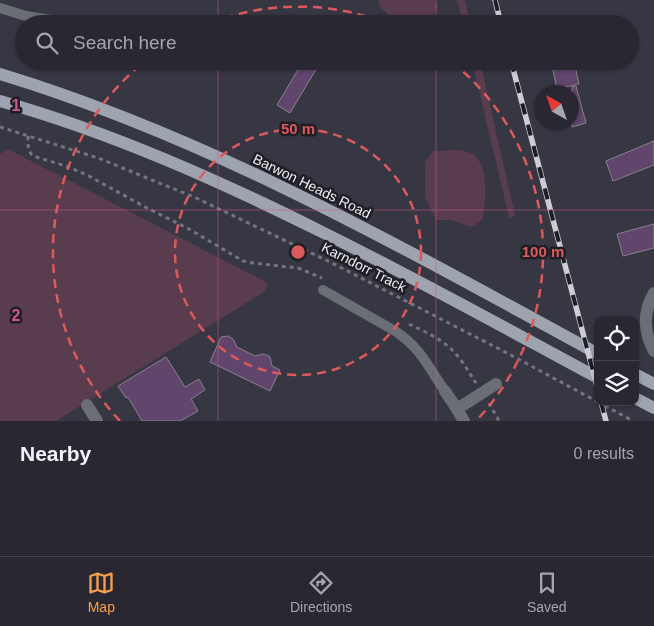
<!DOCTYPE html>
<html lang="en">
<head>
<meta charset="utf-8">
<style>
	body { margin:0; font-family:Arial,sans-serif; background:#31303a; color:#f1f3f6 }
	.controls { position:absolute; right:15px; bottom:15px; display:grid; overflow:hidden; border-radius:10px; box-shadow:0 1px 4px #0004 }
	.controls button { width:45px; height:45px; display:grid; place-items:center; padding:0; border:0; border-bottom:1px solid #45444d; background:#292832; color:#f1f3f6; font:25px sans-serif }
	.compass { position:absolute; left:534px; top:85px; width:45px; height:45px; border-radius:50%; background:#292832; box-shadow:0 1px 4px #0004; rotate:320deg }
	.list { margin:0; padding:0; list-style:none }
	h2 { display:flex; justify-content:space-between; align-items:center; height:65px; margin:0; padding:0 20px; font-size:21px }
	h2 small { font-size:16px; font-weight:400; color:#a5a6ac }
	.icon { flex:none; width:28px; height:28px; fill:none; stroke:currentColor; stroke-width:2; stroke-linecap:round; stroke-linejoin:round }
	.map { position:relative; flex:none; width:654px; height:421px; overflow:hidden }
	.search { position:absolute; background:#292832; box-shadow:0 1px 4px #0004; left:15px; right:15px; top:15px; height:55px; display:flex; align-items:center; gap:12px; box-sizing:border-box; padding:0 18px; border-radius:28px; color:#a5a6ac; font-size:19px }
	.sheet { height:135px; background:#292832 }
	nav { display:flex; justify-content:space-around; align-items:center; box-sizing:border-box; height:70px; border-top:1px solid #45444d; background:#292832; font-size:14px; color:#a5a6ac }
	nav a { display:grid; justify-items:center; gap:2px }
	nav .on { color:#f99f4d }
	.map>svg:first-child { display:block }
	.green { fill:#593c4e }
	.building { fill:#61456d; stroke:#8a818e }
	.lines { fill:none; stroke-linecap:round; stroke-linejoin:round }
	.path { stroke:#74747f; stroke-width:3; stroke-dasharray:4 4; stroke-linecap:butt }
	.service { stroke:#6b6f75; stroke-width:10 }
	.minor { stroke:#6b6f75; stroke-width:12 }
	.primary { stroke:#9da4b0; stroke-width:12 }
	.rail-casing { stroke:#cdcdd6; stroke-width:5.5 }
	.rail { stroke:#1f1e24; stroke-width:4; stroke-dasharray:11; stroke-linecap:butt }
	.grid { fill:none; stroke:#cf588a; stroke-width:1; stroke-opacity:0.55 }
	.ring { fill:none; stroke:#dc5a5c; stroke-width:2.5; stroke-dasharray:9 6 }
	.labels { text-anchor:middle; stroke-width:5; stroke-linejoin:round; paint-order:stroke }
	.street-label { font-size:14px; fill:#eeeef6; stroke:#1f1e24 }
	.grid-label { font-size:16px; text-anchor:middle; font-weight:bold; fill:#cf588a; stroke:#1f1e24; stroke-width:5; stroke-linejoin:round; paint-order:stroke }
	.centre { fill:#dc5a5c; stroke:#1f1e24; stroke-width:2.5 }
	.ring-label { font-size:15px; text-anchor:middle; font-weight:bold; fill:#dc5a5c; stroke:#1f1e24; stroke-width:5; stroke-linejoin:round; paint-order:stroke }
</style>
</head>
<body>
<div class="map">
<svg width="654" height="421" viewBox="0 0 654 421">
	<rect width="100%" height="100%" fill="#373643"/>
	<g class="green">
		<polygon points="378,0 435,0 438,6 432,16 434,24 386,24 386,21 390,16 380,7"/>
		<polygon points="457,0 465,0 470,24 463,24"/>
		<polygon points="472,61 480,61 515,215 510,219 508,213"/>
		<polygon points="8,149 268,283 264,292 56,421 0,421 0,154"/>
		<path d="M459,150C464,151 470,152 474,155C490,169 485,200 483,219L471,227L451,220H436L425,197V162L433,151Z"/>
	</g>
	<g class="building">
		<polygon points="303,61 321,61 290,113 277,105"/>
		<polygon points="551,61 574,61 579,84 557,89"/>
		<polygon points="576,86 586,123 572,127 572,87"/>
		<polygon points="654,141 654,165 613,181 606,161"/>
		<polygon points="654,224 654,248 623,256 617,234"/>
		<polygon points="228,336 233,339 237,347 255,356 264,354 270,357 272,366 280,370 270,391 210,362 221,337"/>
		<polygon points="166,357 185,387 199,379 205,390 191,399 198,411 180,421 142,421 128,397 126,398 118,386"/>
	</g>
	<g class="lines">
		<g class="path">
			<polyline points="0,127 98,158 194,197 330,262 507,353 598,402"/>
			<path d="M28,136C28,144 27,150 33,156L66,166L87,175L147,208L189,229L243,261L253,263L298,268L322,278"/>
			<path d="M409,324C423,331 438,337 450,348C461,358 468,371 476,383"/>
			<polyline points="598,402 633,421"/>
			<polyline points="489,403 499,421"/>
		</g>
		<g class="service">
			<polyline points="0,8 26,16 64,22 198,24"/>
			<path d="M323,290L395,331C421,348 428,367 445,391"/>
		</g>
		<g class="minor">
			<path d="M654,293C643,312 643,331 654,351"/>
			<polyline points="445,391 457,409"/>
			<polyline points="87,405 97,421"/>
			<polyline points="464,421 457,409 496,384"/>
		</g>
		<g class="primary">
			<path d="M0,74C211,138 405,249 598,354"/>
			<path d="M0,101C113,133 220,181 324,233C417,279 507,329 598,378"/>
			<polyline points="635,374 654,384"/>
			<polyline points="635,398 654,408"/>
		</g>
		<g class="rail-casing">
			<g id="rail">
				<polyline points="495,0 501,24"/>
				<polyline points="511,61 598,390"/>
				<polyline points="601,402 606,421"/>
			</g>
		</g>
		<use href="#rail" class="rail"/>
	</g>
	<path class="grid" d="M218,0V24M436,0V24M218,61V421M436,61V421M0,210H654"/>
	<g class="ring">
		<circle cx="298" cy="252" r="123"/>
		<path d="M120 421A245 245 0 0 1 144 62M210 23A245 245 0 0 1 386 23M452 62A245 245 0 0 1 476 421"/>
	</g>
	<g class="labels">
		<g class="street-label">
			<text transform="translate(312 186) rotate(26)" y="5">Barwon Heads Road</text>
			<text transform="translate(364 267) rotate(27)" y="5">Karndorr Track</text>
		</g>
	</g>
	<g class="grid-label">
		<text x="16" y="111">1</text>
		<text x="16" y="321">2</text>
	</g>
	<circle cx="298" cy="252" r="8" class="centre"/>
	<g class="ring-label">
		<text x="298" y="134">50 m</text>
		<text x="543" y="257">100 m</text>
	</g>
</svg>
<div class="controls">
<button><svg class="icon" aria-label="locate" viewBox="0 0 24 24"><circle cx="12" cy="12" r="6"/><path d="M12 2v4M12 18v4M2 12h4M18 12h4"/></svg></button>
<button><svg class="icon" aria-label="layers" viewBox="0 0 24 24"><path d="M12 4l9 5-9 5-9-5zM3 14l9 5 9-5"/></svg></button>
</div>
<svg class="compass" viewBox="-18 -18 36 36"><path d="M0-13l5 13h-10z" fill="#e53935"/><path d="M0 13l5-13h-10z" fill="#a5a6ac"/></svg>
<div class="search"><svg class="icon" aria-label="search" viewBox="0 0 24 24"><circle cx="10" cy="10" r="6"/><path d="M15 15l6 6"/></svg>Search here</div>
</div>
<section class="sheet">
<h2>Nearby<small>0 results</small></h2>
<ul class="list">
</ul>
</section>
<nav>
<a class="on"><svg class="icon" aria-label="map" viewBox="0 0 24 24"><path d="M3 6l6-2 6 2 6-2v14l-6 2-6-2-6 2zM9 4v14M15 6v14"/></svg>Map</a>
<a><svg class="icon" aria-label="directions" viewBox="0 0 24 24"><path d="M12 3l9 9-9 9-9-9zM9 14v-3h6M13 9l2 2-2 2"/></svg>Directions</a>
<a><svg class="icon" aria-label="saved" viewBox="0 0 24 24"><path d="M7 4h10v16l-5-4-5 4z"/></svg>Saved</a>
</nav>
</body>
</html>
